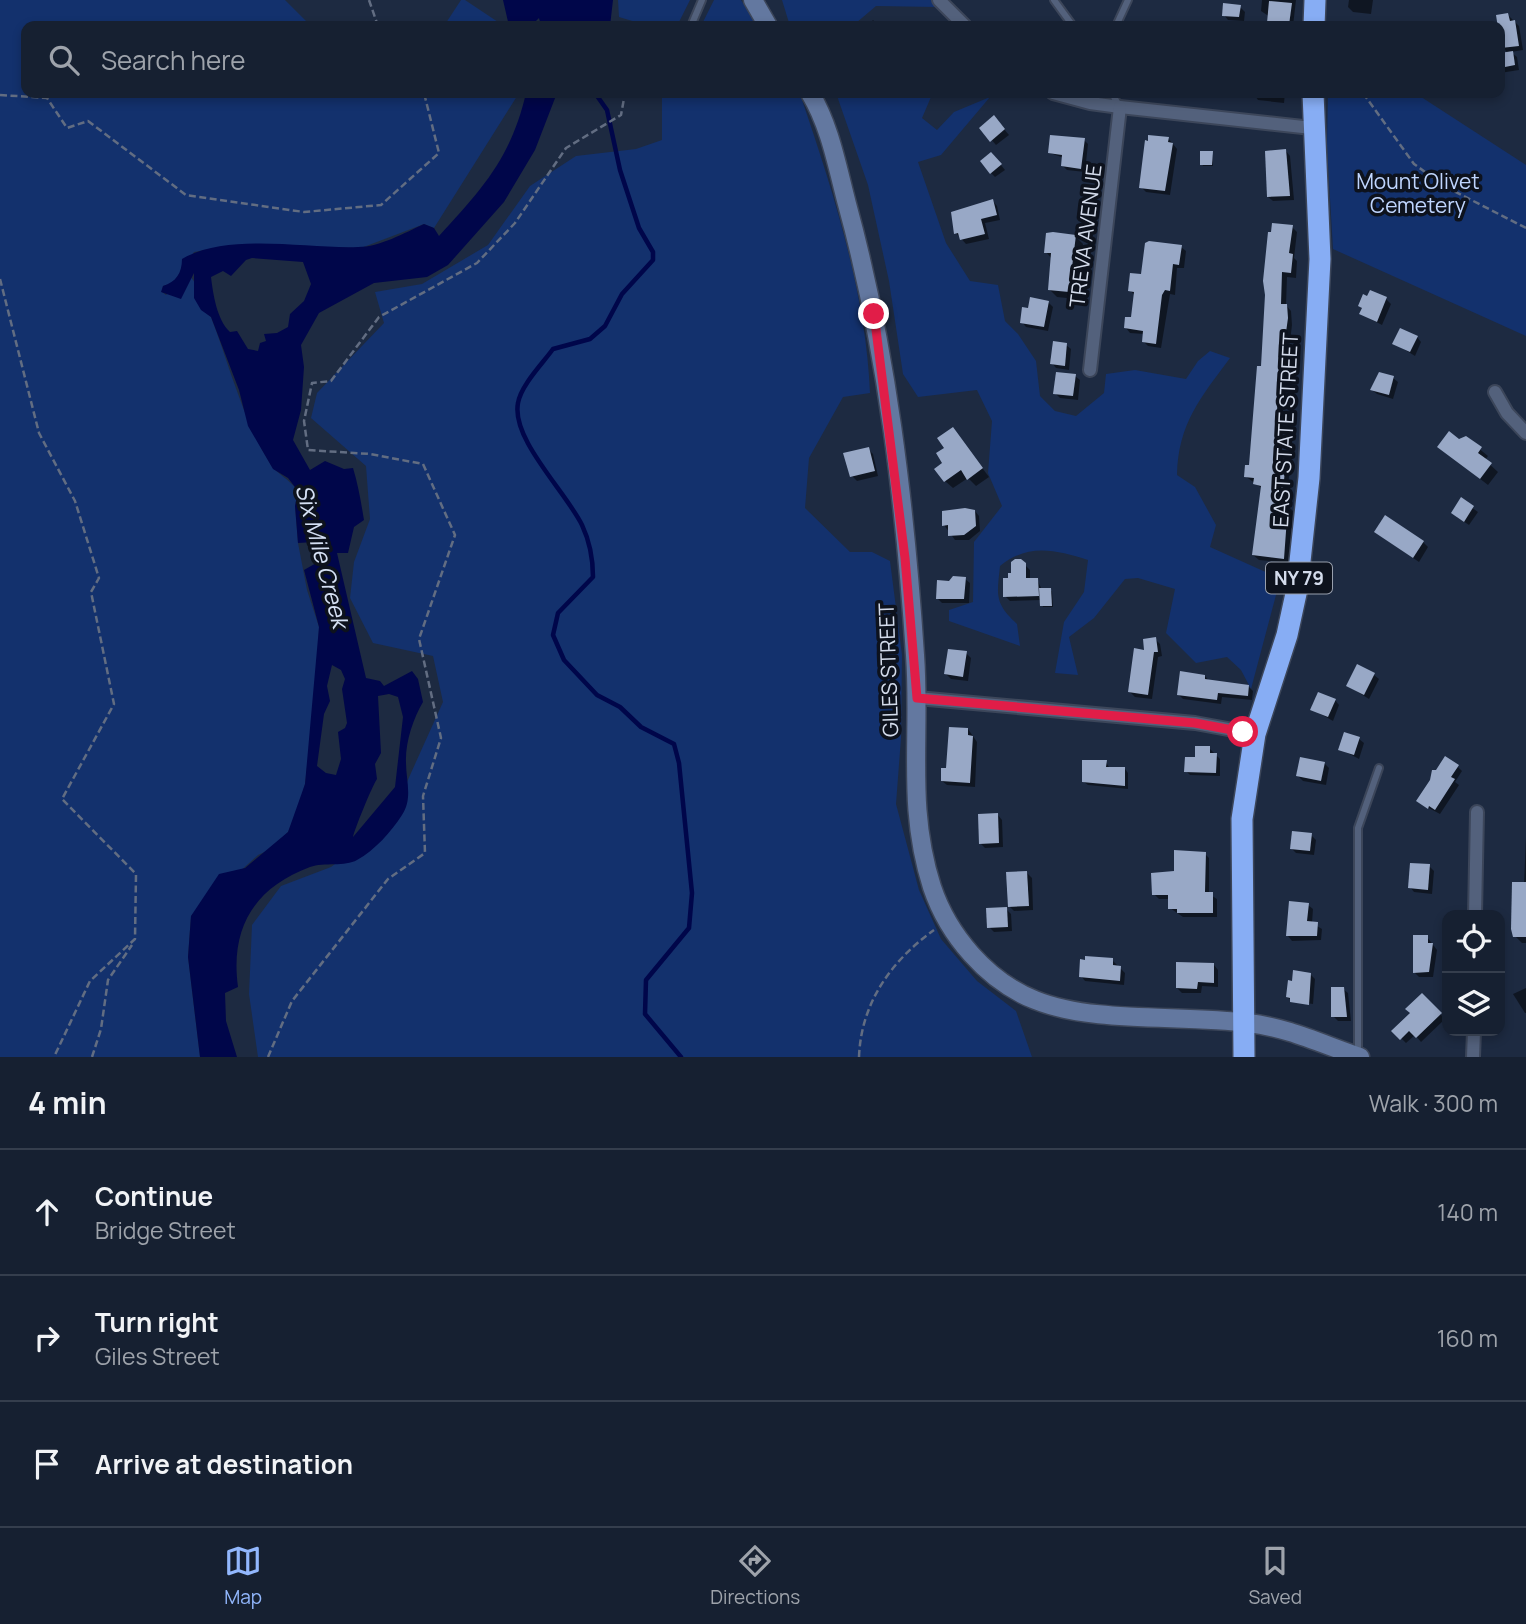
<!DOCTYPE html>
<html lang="en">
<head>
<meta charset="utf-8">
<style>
	body { margin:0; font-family:Manrope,sans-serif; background:#1f2839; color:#f1f3f6 }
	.controls { position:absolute; right:21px; bottom:21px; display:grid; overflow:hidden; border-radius:14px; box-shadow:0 4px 10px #0003 }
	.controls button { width:63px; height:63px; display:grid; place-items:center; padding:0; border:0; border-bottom:2px solid #353e4d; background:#162031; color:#f1f3f6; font:35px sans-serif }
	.stop { position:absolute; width:21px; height:21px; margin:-16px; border:5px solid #e11d48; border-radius:50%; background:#fff }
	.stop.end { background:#e11d48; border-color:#fff; box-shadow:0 2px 7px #0008 }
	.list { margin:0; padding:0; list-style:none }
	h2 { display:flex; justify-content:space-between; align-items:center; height:91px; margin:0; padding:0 28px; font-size:30px }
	h2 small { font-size:23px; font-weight:400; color:#9ea3ab }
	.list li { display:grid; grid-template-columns:46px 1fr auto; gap:21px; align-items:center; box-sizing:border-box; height:126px; padding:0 28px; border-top:2px solid #353e4d }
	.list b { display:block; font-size:26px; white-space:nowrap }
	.list p { margin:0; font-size:23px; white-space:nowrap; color:#9ea3ab }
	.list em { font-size:23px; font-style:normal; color:#9ea3ab }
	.icon { flex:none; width:38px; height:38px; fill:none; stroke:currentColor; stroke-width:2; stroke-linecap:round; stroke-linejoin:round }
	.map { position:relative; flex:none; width:1526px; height:1057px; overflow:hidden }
	.search { position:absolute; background:#162031; box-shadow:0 4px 10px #0003; left:21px; right:21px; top:21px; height:77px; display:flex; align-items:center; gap:18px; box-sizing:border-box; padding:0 24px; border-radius:14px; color:#9ea3ab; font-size:26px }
	.sheet { height:469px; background:#162031 }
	nav { display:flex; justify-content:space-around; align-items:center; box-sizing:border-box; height:98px; border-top:2px solid #353e4d; background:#162031; font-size:19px; color:#9ea3ab }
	nav a { display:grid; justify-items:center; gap:4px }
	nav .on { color:#92b7fd }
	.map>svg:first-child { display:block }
	.green { fill:#13316d }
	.water { fill:#00064a; fill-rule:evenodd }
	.shadow { fill:#0007 }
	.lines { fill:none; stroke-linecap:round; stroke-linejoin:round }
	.stream { stroke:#00064a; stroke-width:4.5 }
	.building { fill:#98a8c6 }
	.lane-casing { stroke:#3c465a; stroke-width:10 }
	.street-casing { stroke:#3c465a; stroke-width:16 }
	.secondary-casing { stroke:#3c465a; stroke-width:21 }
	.highway-casing { stroke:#3c465a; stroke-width:24 }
	.path { stroke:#626d82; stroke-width:2.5; stroke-dasharray:7 3.5; stroke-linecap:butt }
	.lane { stroke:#53617c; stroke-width:6 }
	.street { stroke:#53617c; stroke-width:12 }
	.secondary { stroke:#6378a0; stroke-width:18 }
	.highway { stroke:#87adf4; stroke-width:21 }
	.route { stroke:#e11d48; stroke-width:9 }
	.labels { text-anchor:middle; stroke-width:7; stroke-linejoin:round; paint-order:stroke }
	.shield { fill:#0d121d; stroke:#989fad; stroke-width:2 }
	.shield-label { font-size:19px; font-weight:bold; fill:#d3dbeb }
	.park-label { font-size:21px; fill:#bfd5fe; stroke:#0d121d }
	.street-label { font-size:21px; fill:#d3dbeb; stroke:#0d121d }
	.water-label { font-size:23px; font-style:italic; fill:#d5e0f4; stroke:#0d121d }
</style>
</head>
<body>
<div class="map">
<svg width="1526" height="1057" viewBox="0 0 1526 1057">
	<rect width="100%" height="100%" fill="#1d2a41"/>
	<g class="green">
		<path d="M0,0H285L308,23L362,26H26V93H519L434,228L424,224L361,248L226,246L194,252L173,283L163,286L162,292L166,295L190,276L196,284C194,300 198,307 211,317C230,367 243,420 271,465C276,473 289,479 298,491L295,506L298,543L307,590L319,627L317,682L305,784L299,806L288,832L271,849L258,855L191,916L188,957L200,1057H0Z"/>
		<polygon points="461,0 465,0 504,26 444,26"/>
		<polygon points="618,0 690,0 677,26 649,26 619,17"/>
		<polygon points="714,0 741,0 757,26 701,26"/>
		<polygon points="782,0 931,0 938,7 876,6 856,23 859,26 790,26"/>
		<path d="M662,93H798L801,97C833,191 866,293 870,393L843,397L809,458L805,508L850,552H872L890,561L902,655L901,738L896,804L919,890L941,939L977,981L1016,1011L1032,1057H258L249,994L252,925L281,886L331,867L388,824L443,702L433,656L373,643L350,598L354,562L370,519L366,466L311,418L317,393L384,323L375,292L422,284L488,245L530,186L576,156L636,149L662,140Z"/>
		<path d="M836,93H928L931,97L922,118L937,130L954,112L990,97L941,155L918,162L946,243L970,281L998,285L1005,321L1018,334L1036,361L1040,396L1055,411L1076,416L1104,393L1106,374L1135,370L1186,379L1198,361L1210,351L1230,358C1201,397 1178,424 1177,475L1195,487L1216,525L1210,547L1270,574L1276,595L1251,689L1241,670L1227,657L1196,663L1166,633L1175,589L1138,578L1125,579L1094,618L1069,637L1078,675L1055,673L1064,622L1084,592L1088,560C1056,550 1028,543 1000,566C997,595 994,603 1017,624L1020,646L949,621V610L973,602L974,542L1002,506L988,473L992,421L977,390L918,397L903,374L889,281L868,185Z"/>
		<polygon points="1328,93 1415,93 1526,165 1526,336 1333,249 1327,146"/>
	</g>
	<g class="water">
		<polygon points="503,0 613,0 610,26 541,26 539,18 531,26 509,26"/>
		<path d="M526,93H557L535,150L504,202L448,265L427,277L374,283L319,313L301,345L304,367L301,410L293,440L310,470L325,461L344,469L353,468C358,484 361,502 364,520L354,527L348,553H337L366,678L380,681L384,686L412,671L418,679L423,702C413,719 405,743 406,763C406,780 413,799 402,815C391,832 375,850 357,860C345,867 324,862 310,867C254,888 230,928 238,987L225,993L226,1021L237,1057H200L188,957L191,916L219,874L245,868L288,832L305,784L319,627L304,570L318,562L314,542L298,543L295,506L298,491L288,478L273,469L248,426L239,390L211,317L201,310L194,298V273L181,299L161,292L163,286C176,282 182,273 182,259C228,232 306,249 358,247C380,247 404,233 424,224L434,228L439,236C482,189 511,158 526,93ZM252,258L303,262L311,284L304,301L290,314L288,327L277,333L264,334L266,341L260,343L258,351L248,349L237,331L230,332C217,320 213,294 211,277L223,271L231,276L246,260ZM332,665L341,670L345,679L342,689L347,723L345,728L338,732L341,759L336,775L326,773L317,766L324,714L330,701L327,686ZM389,694L398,697L403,717L395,787L353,837C354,831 372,786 377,779L375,764L381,753L378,696Z"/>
	</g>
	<g class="shadow">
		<polygon points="1262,0 1296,0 1293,26 1269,26 1270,17 1261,11"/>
		<polygon points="1349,0 1373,0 1371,14 1353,12 1348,7"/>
		<polygon points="1240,7 1245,12 1244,21 1228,20 1224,15"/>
		<polygon points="1508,15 1519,26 1523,50 1511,52 1517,57 1519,70 1500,73 1500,55 1508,53 1503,48"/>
		<polygon points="873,20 879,26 868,26"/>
		<polygon points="1253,93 1285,93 1284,103 1258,100"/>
		<polygon points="998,122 1009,135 996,145 981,128"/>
		<polygon points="1168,138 1177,149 1170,195 1146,192 1141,187"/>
		<polygon points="1084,140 1088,144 1085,172 1067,170 1062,165 1064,158 1050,153"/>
		<polygon points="1286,151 1290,156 1294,200 1273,201 1268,197"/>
		<polygon points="1212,153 1213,166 1203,166 1202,164"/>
		<polygon points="996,159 1005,170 995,177 991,173"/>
		<polygon points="993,201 997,206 1000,220 985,223 989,239 966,244 956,233"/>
		<polygon points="1292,227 1297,232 1294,258 1297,261 1296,278 1287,277 1286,305 1291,311 1292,325 1287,366 1295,373 1294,384 1284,387 1278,470 1289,476 1287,505 1293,511 1289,563 1259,560 1253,555 1263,489 1245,476 1250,467 1263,368 1267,295"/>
		<polygon points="1075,236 1083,244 1076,299 1057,297 1049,289 1052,259 1046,252"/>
		<polygon points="1181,247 1186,251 1184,268 1177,268 1175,295 1170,294 1161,348 1148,346 1144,342 1144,334 1130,333 1126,328 1132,319 1135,296 1130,290 1142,276"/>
		<polygon points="1386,299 1391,304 1382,325 1361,314 1363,309 1360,306"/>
		<polygon points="1048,302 1053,307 1048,331 1026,327 1022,322"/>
		<polygon points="1417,337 1421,342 1415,356 1394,343"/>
		<polygon points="1066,345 1071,349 1069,370 1056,368 1052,363"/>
		<polygon points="1075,376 1080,380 1078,400 1060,398 1055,393"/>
		<polygon points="1393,378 1398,382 1393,399 1377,394 1372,390"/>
		<polygon points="953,429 989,477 976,486 968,478 953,488 945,481 946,448"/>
		<polygon points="1466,438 1488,456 1485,460 1498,472 1488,485 1439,447"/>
		<polygon points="868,449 873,454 878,476 857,481 852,476"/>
		<polygon points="1461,500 1478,512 1469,525 1457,517"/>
		<polygon points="975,511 979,516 980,531 969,540 955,540 944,525"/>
		<polygon points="1381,536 1423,542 1428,547 1419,562"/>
		<polygon points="1021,561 1030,570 1030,580 1037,579 1042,590 1052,591 1053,607 1043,607 1041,600 1010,601 1005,596"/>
		<polygon points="965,579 970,583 969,603 942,603 938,599 950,583"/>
		<polygon points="1155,639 1160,644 1162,656 1158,657 1152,699 1135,697 1130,692"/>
		<polygon points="966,653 971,658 968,681 951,679 946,674"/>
		<polygon points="1374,675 1379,679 1369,699 1348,686"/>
		<polygon points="1205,676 1210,682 1248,686 1253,691 1252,700 1222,697 1221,704 1183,699 1179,695"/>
		<polygon points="1335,700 1339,705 1333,721 1312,709"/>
		<polygon points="968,729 977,742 975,787 947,785 942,781"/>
		<polygon points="1359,739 1364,743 1359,759 1340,749"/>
		<polygon points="1209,748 1220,759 1220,776 1190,775 1186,771"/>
		<polygon points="1106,762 1110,769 1125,769 1128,773 1128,789 1088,785 1084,782"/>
		<polygon points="1324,763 1329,768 1326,785 1303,781 1298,776"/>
		<polygon points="1458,767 1462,771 1455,782 1459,785 1440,814 1423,805"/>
		<polygon points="998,815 1002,820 1003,847 985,848 980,843"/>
		<polygon points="1311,835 1316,840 1314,855 1296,853 1291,848"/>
		<polygon points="1526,837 1526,943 1522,943 1515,936 1524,884"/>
		<polygon points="1205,854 1209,858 1209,894 1217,899 1217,917 1183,917 1170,908 1169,899 1159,899 1154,894"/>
		<polygon points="1429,866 1434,871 1432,894 1414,892 1410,887"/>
		<polygon points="1027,873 1032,878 1033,910 1014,911 1009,906"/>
		<polygon points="1308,905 1313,909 1312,923 1322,929 1321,940 1292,941 1288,936"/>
		<polygon points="1006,909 1011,914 1012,931 994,932 989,927"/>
		<polygon points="1427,937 1437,950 1433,977 1419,977 1414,972"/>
		<polygon points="1112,960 1125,973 1124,985 1085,981 1081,976"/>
		<polygon points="1214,965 1218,970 1218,987 1202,986 1201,993 1182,993 1177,988"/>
		<polygon points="1310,974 1315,979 1313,1004 1292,1001 1287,997"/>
		<polygon points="1526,988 1526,1013 1525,1013 1513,994"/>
		<polygon points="1343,989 1348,993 1351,1021 1338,1021 1333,1016"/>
		<polygon points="1422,995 1445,1019 1421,1042 1415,1035 1406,1043 1394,1031 1412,1013"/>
	</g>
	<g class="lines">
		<path class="stream" d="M595,93L607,110L620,170L639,228L653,252V260L622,294L605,326L590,339L553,349C543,363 521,385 518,403C511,439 566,492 582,525C590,542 593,558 593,577L558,613L553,635L564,660L597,695L620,707L641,727L674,744L679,763L692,893L689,928L646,980L645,1014L681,1057"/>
	</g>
	<g class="building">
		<polygon points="1269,1 1292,3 1289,25 1267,23"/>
		<polygon points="1223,3 1241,5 1239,17 1222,16"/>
		<polygon points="1508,13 1510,21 1515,20 1519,46 1501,48 1496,15"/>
		<polygon points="1513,51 1515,65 1500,68 1500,53"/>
		<polygon points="994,115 1005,129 990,142 979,128"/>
		<polygon points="1050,135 1085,138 1081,169 1061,166 1062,155 1048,153"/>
		<polygon points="1148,135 1169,137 1168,142 1173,143 1165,191 1139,188 1145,140 1148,141"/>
		<polygon points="1286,149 1290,196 1267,197 1265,151"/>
		<polygon points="1200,151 1213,151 1212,165 1200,165"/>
		<polygon points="991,152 1002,164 990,174 980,161"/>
		<polygon points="993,199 997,215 981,219 985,234 960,240 958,233 954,234 951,212"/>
		<polygon points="1272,223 1293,225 1289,253 1293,254 1291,273 1282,272 1281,304 1287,304 1288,318 1282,361 1291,366 1290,380 1279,382 1273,468 1285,469 1282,504 1288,504 1284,559 1252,555 1261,486 1253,484 1254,478 1244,477 1245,465 1249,465 1257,366 1261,366 1265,295 1263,281 1268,232 1271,232"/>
		<polygon points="1053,232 1076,235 1069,292 1048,290 1051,253 1044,253 1046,233"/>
		<polygon points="1149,241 1182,245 1179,265 1173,264 1170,291 1165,290 1162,295 1156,344 1142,342 1143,331 1124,328 1125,317 1131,317 1134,292 1128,291 1130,273 1141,274 1145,243"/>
		<polygon points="1370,290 1387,297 1377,322 1359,314 1362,308 1358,306 1363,294 1367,296"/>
		<polygon points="1030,297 1049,301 1044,327 1020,323 1022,307 1028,308"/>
		<polygon points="1400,328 1418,336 1410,352 1392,344"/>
		<polygon points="1053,341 1067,343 1065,366 1050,364"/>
		<polygon points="1056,372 1076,374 1073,396 1053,394"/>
		<polygon points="1379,372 1394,376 1389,395 1370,390"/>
		<polygon points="953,427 983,468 967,480 961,470 944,482 934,469 942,463 936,453 944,448 937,438"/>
		<polygon points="1449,431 1459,439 1466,436 1482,447 1478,453 1492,463 1480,479 1437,447"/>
		<polygon points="869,447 875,471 850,477 843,453"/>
		<polygon points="1461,497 1474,506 1464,522 1451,513"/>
		<polygon points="965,508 975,510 976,526 964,535 948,536 948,525 942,526 942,511"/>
		<polygon points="1385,515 1424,541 1413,558 1374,532"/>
		<polygon points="1015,559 1021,559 1026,563 1026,578 1038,578 1039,596 1003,597 1003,578 1008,578 1008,573 1011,573 1011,562"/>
		<polygon points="953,576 966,577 964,599 936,599 937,580 949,581"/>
		<polygon points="1039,588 1051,588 1052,606 1040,606"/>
		<polygon points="1156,637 1158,652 1154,652 1148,695 1128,692 1134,648 1144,650 1143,639"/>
		<polygon points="948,649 967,651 963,677 944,674"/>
		<polygon points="1357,664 1375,673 1364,695 1346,686"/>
		<polygon points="1180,671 1205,675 1205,679 1249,685 1248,696 1218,693 1217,700 1177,695"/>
		<polygon points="1318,692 1336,699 1328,717 1310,710"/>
		<polygon points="949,727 968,728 968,735 973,736 970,783 941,781 941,768 946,768"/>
		<polygon points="1344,732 1360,737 1354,755 1338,750"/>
		<polygon points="1195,746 1210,746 1210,753 1217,753 1216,773 1184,772 1185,757 1195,757"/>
		<polygon points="1445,756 1459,765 1451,777 1455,779 1435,810 1429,806 1428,809 1416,801 1430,780 1432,770 1436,770"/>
		<polygon points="1300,757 1325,762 1321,781 1296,776"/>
		<polygon points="1082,760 1107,760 1106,767 1125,767 1125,786 1082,782"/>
		<polygon points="998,813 999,843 979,844 978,814"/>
		<polygon points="1292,831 1312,833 1310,851 1290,849"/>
		<polygon points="1174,850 1206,852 1205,892 1213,892 1213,913 1177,913 1177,909 1168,909 1168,895 1152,895 1151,873 1174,871"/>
		<polygon points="1410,863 1430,864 1428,890 1408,888"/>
		<polygon points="1027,871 1029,906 1008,907 1006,872"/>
		<polygon points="1512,882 1526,882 1526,937 1513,937 1511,929"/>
		<polygon points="1289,901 1309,903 1307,921 1318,922 1317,936 1286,936"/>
		<polygon points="1007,907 1008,927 987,928 986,908"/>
		<polygon points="1413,935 1428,935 1428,943 1433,943 1429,972 1413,973"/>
		<polygon points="1085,956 1113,958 1113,965 1121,966 1120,981 1079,977 1080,959 1085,960"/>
		<polygon points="1176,962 1214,963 1214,983 1198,982 1197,989 1176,988"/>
		<polygon points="1293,970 1311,973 1309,1005 1290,1002 1290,998 1286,997 1288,980 1292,981"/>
		<polygon points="1331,987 1344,987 1347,1017 1331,1017"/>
		<polygon points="1422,993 1442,1013 1416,1038 1409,1031 1400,1040 1391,1031 1410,1013 1405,1009"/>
	</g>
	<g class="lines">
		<g class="lane-casing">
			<g id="lane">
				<polyline points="1054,0 1073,26"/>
				<polyline points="691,26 702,0"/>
				<polyline points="1116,26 1128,0"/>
				<polyline points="1112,93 1119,106"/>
				<polyline points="1358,1055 1358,828 1379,768"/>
			</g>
		</g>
		<g class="street-casing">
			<g id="street">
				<polyline points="939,0 965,26"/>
				<polyline points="1053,93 1090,103 1120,107 1312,128"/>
				<polyline points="1090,370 1120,107"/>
				<polyline points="1495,392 1507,413 1526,433"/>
				<polyline points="917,698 1195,723 1255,734"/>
				<polyline points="1475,915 1477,812"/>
				<polyline points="1473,1057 1474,1031"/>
			</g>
		</g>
		<g class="secondary-casing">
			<g id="secondary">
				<polyline points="753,0 768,26"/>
				<path d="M810,93C830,126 837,166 847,204C887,350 905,504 915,655C921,737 906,806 932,887C948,935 987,981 1035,1000C1094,1024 1183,1014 1248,1023C1287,1027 1324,1045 1360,1057"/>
			</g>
		</g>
		<g class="highway-casing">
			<g id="highway">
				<polyline points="1314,26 1315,0"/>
				<polyline points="1244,1057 1242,819 1255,734 1287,635 1297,589 1309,478 1320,259 1313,93"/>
			</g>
		</g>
		<g class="path">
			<polyline points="369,0 378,26"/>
			<polyline points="1363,93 1414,164 1446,187 1526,228"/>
			<polyline points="0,95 47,98 67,128 88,121 186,195 304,212 381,205 439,153 424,93"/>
			<polyline points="0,279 39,433 75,501 99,578 91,592 114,704 62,799 136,874 135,939 90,981 54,1057"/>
			<polyline points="92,1057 101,1029 108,980 132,945"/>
			<polyline points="268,1057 292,1001 388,879 425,853 423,796 441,738 419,639 455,535 423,464 370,454 308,450 304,421 312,383 331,381 379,317 477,263 515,223 566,148 621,115 625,93"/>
			<path d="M859,1057C861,1003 891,961 934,930"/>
		</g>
		<use href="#lane" class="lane"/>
		<use href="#street" class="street"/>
		<use href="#secondary" class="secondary"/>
		<use href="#highway" class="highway"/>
	</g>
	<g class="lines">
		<polyline class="route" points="874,314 905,558 917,698 1195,723 1243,732"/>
	</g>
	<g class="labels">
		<rect class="shield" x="1266" y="562.5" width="66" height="31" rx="5"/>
		<g class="shield-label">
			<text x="1299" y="585">NY 79</text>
		</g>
		<g class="park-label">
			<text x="1418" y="189">Mount Olivet<tspan x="1418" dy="24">Cemetery</tspan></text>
		</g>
		<g class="street-label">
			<text transform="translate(1086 236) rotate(-83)" y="7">TREVA AVENUE</text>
			<text transform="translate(1286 430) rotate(-87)" y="7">EAST STATE STREET</text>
			<text transform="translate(889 670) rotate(-92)" y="7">GILES STREET</text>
		</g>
		<g class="water-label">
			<text transform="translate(322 556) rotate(75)" y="8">Six Mile Creek</text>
		</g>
	</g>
</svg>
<div class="controls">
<button><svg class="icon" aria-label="locate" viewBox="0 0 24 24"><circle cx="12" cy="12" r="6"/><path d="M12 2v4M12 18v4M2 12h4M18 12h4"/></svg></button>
<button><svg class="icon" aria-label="layers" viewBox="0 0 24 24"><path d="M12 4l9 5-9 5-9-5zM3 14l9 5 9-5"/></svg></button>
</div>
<div class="stop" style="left:1243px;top:732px"></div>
<div class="stop end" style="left:874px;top:314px"></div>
<div class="search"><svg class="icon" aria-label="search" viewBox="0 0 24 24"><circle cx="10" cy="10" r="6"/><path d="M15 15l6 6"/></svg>Search here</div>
</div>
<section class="sheet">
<h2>4 min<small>Walk · 300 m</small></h2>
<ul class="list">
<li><svg class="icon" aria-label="ahead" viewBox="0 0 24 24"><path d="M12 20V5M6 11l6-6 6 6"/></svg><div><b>Continue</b><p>Bridge Street</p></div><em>140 m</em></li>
<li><svg class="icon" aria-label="right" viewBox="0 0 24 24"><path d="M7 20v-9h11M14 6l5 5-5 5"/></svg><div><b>Turn right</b><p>Giles Street</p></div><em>160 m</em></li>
<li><svg class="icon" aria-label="arrive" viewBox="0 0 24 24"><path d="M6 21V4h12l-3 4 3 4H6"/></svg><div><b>Arrive at destination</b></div></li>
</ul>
</section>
<nav>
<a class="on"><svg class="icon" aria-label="map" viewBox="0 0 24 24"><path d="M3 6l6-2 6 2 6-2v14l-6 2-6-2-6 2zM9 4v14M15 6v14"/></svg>Map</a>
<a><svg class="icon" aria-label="directions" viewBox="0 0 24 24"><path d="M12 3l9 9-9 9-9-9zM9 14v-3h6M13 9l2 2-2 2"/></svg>Directions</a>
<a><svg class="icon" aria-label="saved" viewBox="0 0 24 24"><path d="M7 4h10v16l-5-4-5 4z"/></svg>Saved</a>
</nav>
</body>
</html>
